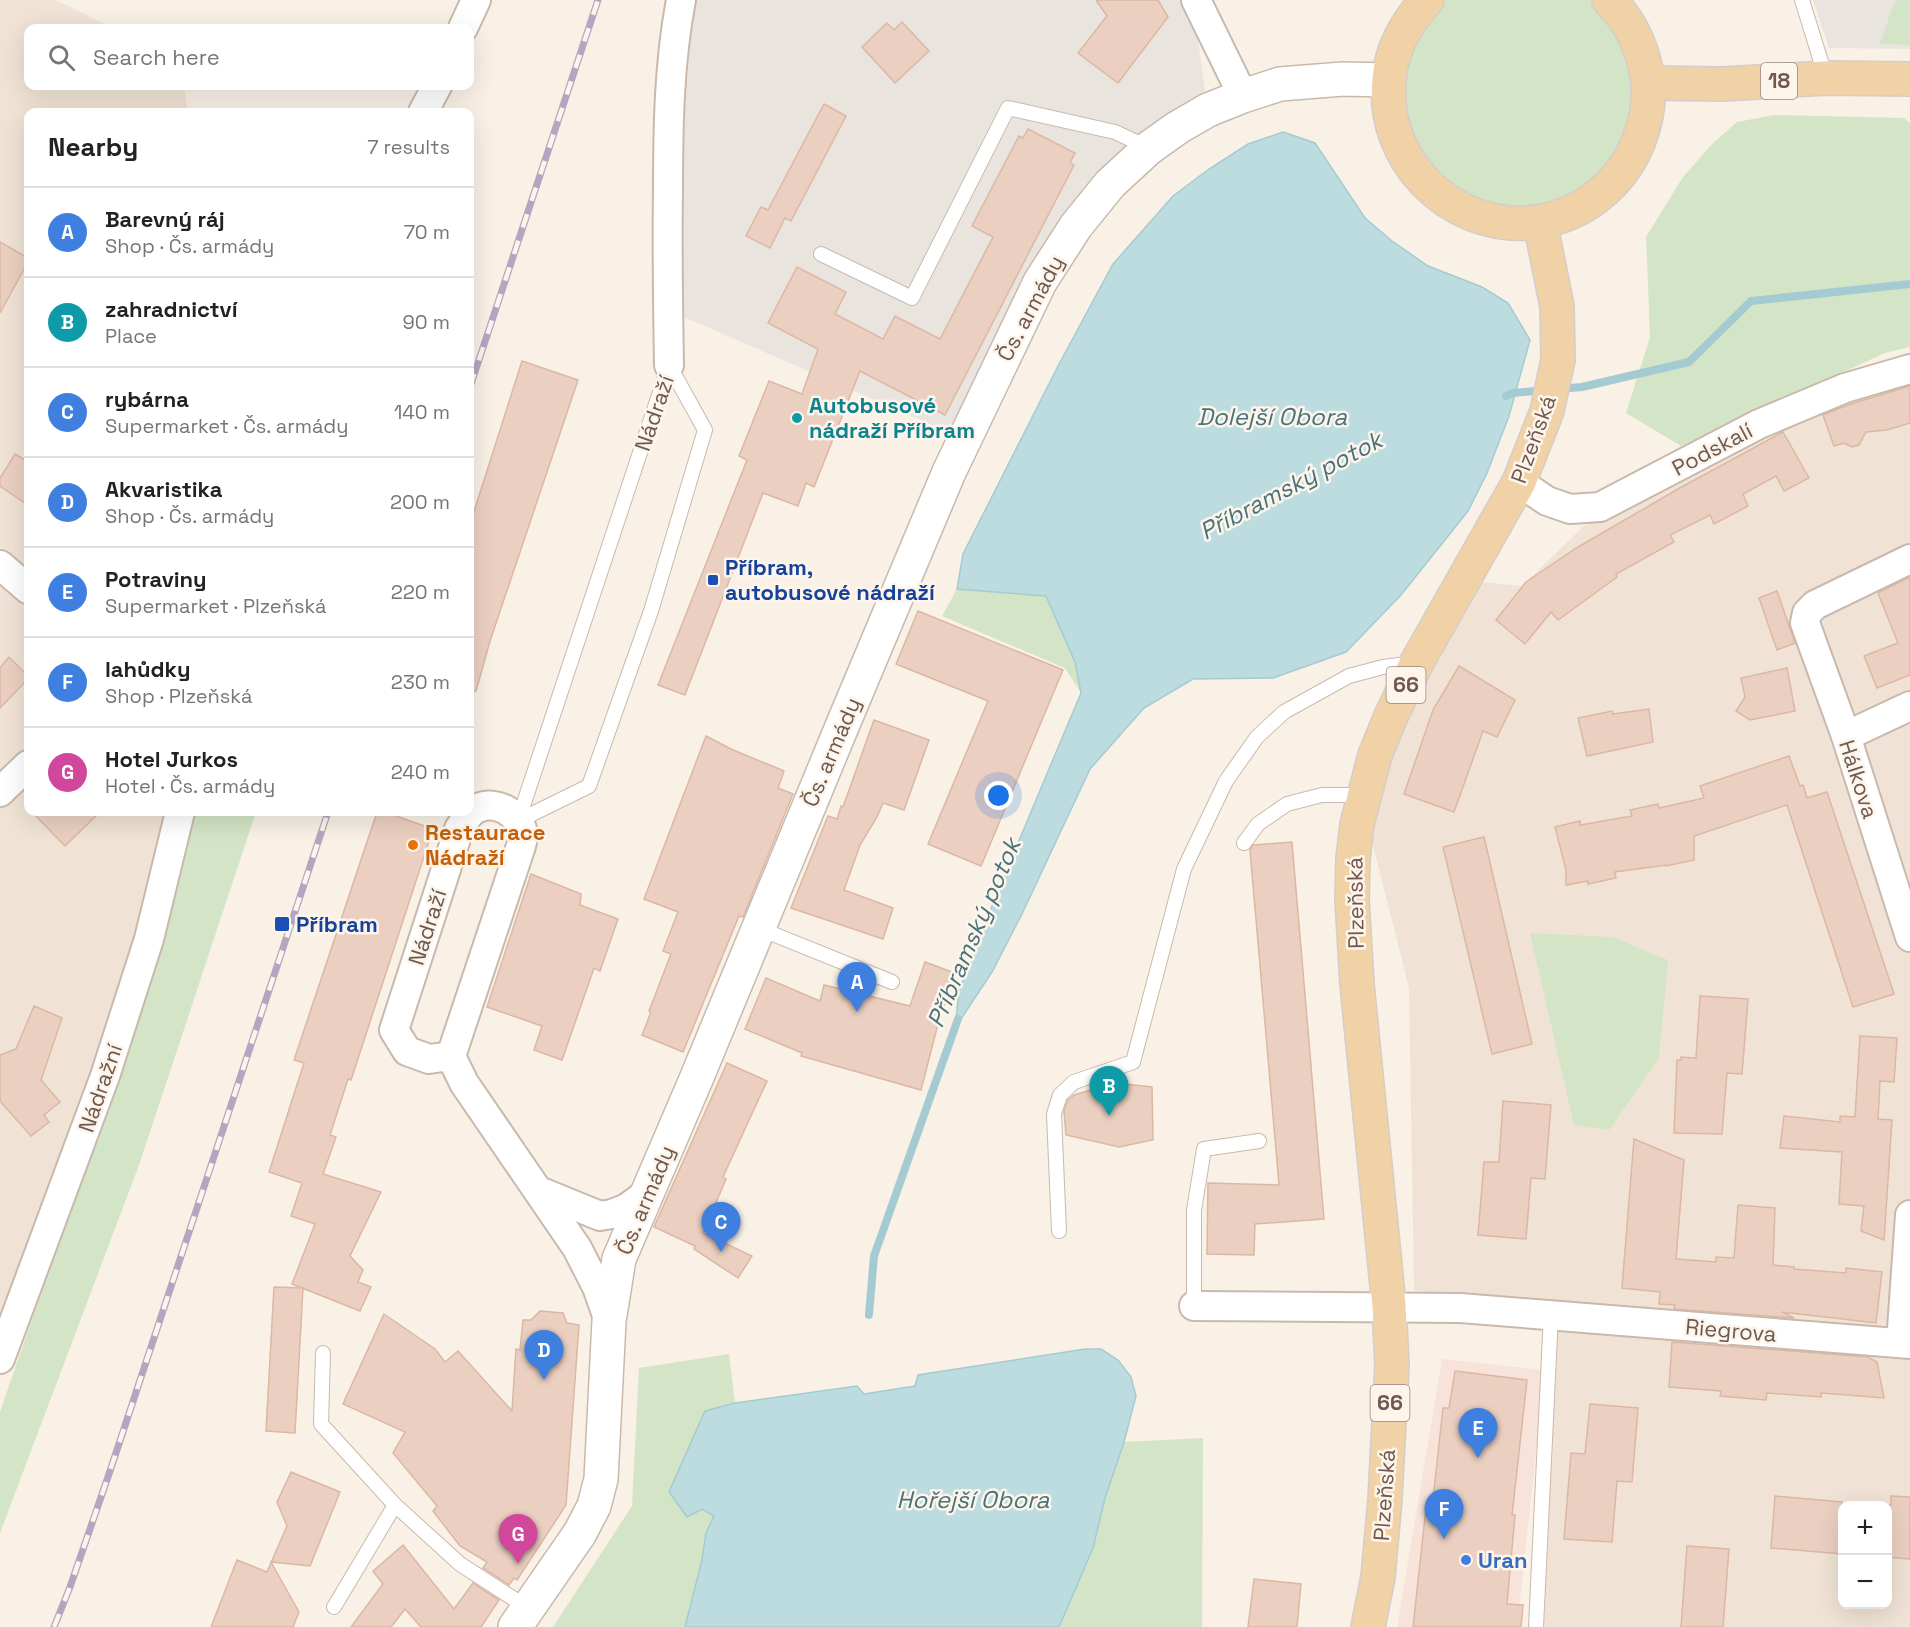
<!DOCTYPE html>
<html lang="en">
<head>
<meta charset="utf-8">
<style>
	body { margin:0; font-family:"Space Grotesk",sans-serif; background:#f2f2f2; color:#222 }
	.controls { position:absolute; right:18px; bottom:18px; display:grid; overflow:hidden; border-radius:12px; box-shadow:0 6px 24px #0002 }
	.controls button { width:54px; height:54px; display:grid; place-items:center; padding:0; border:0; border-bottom:2px solid #e0e0e0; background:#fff; color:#222; font:30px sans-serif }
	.you { position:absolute; left:999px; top:796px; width:21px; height:21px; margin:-15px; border:4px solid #fff; border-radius:50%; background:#1a73e8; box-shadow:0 0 0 9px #1a73e833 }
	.badge { display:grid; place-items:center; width:39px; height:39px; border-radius:50%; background:#d5715a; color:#fff; font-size:20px; font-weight:700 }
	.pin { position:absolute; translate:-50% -50px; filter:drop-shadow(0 2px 3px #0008) }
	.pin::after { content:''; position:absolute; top:32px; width:21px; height:18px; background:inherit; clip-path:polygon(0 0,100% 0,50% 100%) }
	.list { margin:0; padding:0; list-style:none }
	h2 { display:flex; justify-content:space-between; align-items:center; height:78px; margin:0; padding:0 24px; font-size:26px }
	h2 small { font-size:20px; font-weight:400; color:#767676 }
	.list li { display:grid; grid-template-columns:39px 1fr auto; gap:18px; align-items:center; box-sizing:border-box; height:90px; padding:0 24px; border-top:2px solid #e0e0e0 }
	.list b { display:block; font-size:22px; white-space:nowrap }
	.list p { margin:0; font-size:20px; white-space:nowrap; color:#767676 }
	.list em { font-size:20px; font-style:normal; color:#767676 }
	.icon { flex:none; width:33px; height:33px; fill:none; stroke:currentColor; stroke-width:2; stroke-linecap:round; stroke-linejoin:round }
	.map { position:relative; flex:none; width:1910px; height:1627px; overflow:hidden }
	.search { position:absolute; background:#fff; box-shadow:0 6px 24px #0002; left:24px; top:24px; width:450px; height:66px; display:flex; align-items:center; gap:15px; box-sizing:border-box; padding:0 21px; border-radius:12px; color:#767676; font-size:22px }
	.panel { position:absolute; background:#fff; box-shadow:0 6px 24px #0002; left:24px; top:108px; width:450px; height:708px; border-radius:12px }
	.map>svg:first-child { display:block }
	.residential { fill:#f0e3d5; fill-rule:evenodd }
	.commercial { fill:#f8e3db }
	.industrial { fill:#eae4df }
	.green { fill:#d3e5c6 }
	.water { fill:#bddce0; stroke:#a4cbd1; stroke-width:1.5 }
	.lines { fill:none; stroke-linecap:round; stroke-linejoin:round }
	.stream { stroke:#a4cbd1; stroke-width:8 }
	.building { fill:#ebd0c1; stroke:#dcb7a3; stroke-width:1.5 }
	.service-casing { stroke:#c9b9ad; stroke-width:16 }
	.minor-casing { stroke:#c9b9ad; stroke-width:32 }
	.tertiary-casing { stroke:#c9b9ad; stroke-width:36 }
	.primary-casing { stroke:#d4cdca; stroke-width:36 }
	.service { stroke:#fff; stroke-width:14 }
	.minor { stroke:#fff; stroke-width:28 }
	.tertiary { stroke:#fff; stroke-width:33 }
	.primary { stroke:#f0d2a6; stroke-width:33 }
	.rail-casing { stroke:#b4a6c1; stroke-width:7 }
	.rail { stroke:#fdf5eb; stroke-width:4.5; stroke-dasharray:14; stroke-linecap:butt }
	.culture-dot { fill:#0f9aa8; stroke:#fdf5eb; stroke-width:2 }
	.transit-dot { fill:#1a4fb4; stroke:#fdf5eb; stroke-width:2 }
	.food-dot { fill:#e8710a; stroke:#fdf5eb; stroke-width:2 }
	.shop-dot { fill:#3f7fe0; stroke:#fdf5eb; stroke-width:2 }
	.labels { text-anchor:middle; stroke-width:5; stroke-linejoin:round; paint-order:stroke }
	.shield { fill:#fdf5eb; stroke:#9a887d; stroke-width:1.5 }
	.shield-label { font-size:21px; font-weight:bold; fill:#6f594e }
	.street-label { font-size:22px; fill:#6f594e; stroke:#fdf5eb }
	.culture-label { font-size:22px; font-weight:bold; fill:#0d838f; stroke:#fdf5eb; text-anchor:start }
	.transit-label { font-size:22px; font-weight:bold; fill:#164399; stroke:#fdf5eb; text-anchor:start }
	.food-label { font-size:22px; font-weight:bold; fill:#c56008; stroke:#fdf5eb; text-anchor:start }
	.shop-label { font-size:22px; font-weight:bold; fill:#366cbe; stroke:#fdf5eb; text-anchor:start }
	.water-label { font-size:24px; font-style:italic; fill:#477379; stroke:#fdf5eb }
</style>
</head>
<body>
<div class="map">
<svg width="1910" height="1627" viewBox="0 0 1910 1627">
	<rect width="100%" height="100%" fill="#f9f1e6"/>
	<g class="residential">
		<polygon points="0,0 56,0 113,28 28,28 28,86 184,86 188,112 28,112 28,812 180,812 149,939 0,1376"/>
		<path d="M1910,374V1627H1535L1551,1311L1414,1290L1409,988L1369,829L1377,774L1472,581L1522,586L1584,526L1774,423ZM1842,1506H1888V1604H1842Z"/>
	</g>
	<polygon class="commercial" points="1442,1359 1545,1370 1517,1627 1397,1627"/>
	<g class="industrial">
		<polygon points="697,0 1191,0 1193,2 1205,91 1170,114 1044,247 948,432 684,317 679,182 691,34"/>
		<polygon points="1813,0 1910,0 1910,49 1829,48"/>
	</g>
	<g class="green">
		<polygon points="1446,0 1590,0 1610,19 1631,58 1636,102 1614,163 1563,203 1498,210 1440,182 1405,127 1403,65 1433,11"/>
		<polygon points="1898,0 1910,0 1910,45 1880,44 1893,5"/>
		<polygon points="1774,115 1904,118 1910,123 1910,347 1885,353 1681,446 1626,413 1650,337 1646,237 1683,177 1712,144 1737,122"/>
		<polygon points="957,589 1046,596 1075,662 1081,693 1065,668 942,616"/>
		<polygon points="195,812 256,812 139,1165 0,1533 0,1412 165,934"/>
		<polygon points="1530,933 1612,937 1668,960 1659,1058 1609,1130 1574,1125"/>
		<polygon points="729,1354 735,1403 705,1411 702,1509 714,1515 706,1533 702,1560 685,1627 553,1627 632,1506 639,1368"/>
		<polygon points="1203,1438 1202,1627 1059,1627 1093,1548 1105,1498 1124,1442"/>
	</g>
	<g class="water">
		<polygon points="1283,132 1315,143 1365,218 1392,241 1428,266 1482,287 1508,303 1530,340 1509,416 1487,473 1468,511 1401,595 1346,652 1273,678 1193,679 1144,708 1090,769 1022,914 992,972 955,1028 959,991 999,888 1081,693 1075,662 1046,596 957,589 963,554 1058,366 1113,264 1173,196 1209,169 1248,144"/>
		<polygon points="1085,1349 1101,1349 1118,1360 1131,1377 1136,1396 1124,1442 1105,1498 1093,1548 1059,1627 685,1627 702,1560 706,1533 714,1516 702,1509 687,1517 669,1492 705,1411 735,1403 857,1386 864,1394 915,1386 918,1375"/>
	</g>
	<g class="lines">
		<g class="stream">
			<polyline points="1559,389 1582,387 1689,362 1751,301 1910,284"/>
			<polyline points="1506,396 1513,393 1545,390"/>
			<polyline points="869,1315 874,1256 958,1019"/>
		</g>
	</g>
	<g class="building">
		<polygon points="1096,0 1158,0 1168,17 1118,83 1078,53 1107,16"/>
		<polygon points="902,22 929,51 895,83 862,47 887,23 894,30"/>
		<polygon points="824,104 846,116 791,221 785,218 770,248 746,236 761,207 768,210"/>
		<polygon points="1028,129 1075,153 1070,163 1074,165 945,415 860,371 814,487 806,483 798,506 763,493 685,695 658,685 747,460 739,456 769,381 802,394 818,349 768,323 797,267 846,292 835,314 883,339 895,316 940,339 993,237 972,226 1019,136 1023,138"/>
		<polygon points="0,242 28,258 28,262 0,313"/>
		<polygon points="522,361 578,380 490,641 476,691 470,691 470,524"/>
		<polygon points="1910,386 1910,423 1887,430 1866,432 1859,445 1852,447 1844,443 1834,446 1823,415 1848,405"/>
		<polygon points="1783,432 1809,478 1784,491 1776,476 1743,494 1748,506 1714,524 1710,515 1670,535 1674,542 1616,574 1617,577 1558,620 1551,612 1525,644 1496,620 1526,582 1578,547 1678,489"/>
		<polygon points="15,454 28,462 28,505 0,486 0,478"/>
		<polygon points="1910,577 1910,675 1877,688 1864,656 1898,643 1878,593"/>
		<polygon points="1777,591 1795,643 1777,650 1759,598"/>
		<polygon points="918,611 1063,670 981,866 928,844 988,701 896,664"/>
		<polygon points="9,657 28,676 28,679 0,708 0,668"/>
		<polygon points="1459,666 1515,700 1497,737 1483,731 1454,812 1404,794 1433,710"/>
		<polygon points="1787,668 1795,711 1750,720 1736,711 1745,697 1741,678"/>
		<polygon points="1649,709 1653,742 1587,756 1578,718 1612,711 1613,714"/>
		<polygon points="874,720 929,740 904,810 883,803 877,817 860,845 844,890 893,908 883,939 791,908 828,816 837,819 841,806 843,807"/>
		<polygon points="706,736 731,749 784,771 778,788 793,794 743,917 739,916 683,1052 642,1035 651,1012 649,1011 671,954 663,951 678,912 644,899"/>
		<polygon points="1789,756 1800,786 1803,785 1807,798 1827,792 1894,994 1853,1007 1787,805 1694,836 1694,860 1666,866 1666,865 1615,872 1616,878 1588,884 1588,881 1566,885 1566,870 1555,827 1580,821 1580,825 1632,816 1630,810 1658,804 1659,808 1704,798 1700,786"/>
		<polygon points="32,812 100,812 65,846"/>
		<polygon points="377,812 385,812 433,829 351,1080 348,1079 330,1135 336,1137 323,1174 381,1192 350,1256 363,1270 358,1282 371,1287 360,1311 292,1284 315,1224 291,1216 302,1183 269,1172 304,1063 294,1060"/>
		<polygon points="1484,837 1532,1044 1492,1054 1443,847"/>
		<polygon points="1292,842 1324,1219 1255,1224 1254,1255 1207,1254 1208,1183 1279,1185 1250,850 1253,845"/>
		<polygon points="531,874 581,894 580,905 618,919 600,971 594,968 562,1060 534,1050 542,1026 487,1007"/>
		<polygon points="925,962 955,973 938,1024 921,1090 801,1056 802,1053 745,1029 766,978 820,1001 824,985 910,1006"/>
		<polygon points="1700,996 1748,999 1742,1074 1727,1073 1722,1134 1674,1133 1677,1060 1681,1060 1681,1057 1696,1058"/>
		<polygon points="34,1006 62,1018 41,1080 60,1102 44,1115 49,1122 31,1136 0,1101 0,1055 16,1049"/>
		<polygon points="1860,1036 1897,1038 1894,1082 1880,1081 1878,1119 1892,1120 1884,1240 1861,1231 1864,1206 1839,1204 1842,1152 1780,1148 1784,1116 1840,1122 1840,1116 1855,1117"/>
		<polygon points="727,1063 767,1081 723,1177 726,1179 703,1233 752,1256 738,1278 694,1249 695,1246 654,1227"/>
		<polygon points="1115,1083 1152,1087 1153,1140 1119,1147 1066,1135 1064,1111 1068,1100 1074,1095"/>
		<polygon points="1503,1101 1551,1105 1545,1179 1531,1178 1526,1239 1478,1235 1484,1162 1499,1162"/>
		<polygon points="1634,1139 1684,1160 1676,1259 1716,1262 1716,1257 1734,1258 1738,1205 1775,1208 1773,1265 1794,1267 1794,1269 1846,1273 1846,1268 1882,1272 1876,1323 1782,1312 1794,1318 1674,1309 1675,1305 1659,1304 1660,1292 1622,1288"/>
		<polygon points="274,1287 303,1288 295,1433 266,1431"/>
		<polygon points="540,1311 563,1313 567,1323 579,1325 566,1505 517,1580 514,1578 509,1585 483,1568 487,1562 460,1546 433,1511 437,1506 393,1453 405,1432 343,1404 384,1314 435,1349 445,1362 458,1351 512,1411 516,1349 520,1350 523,1320 531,1320"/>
		<polygon points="1672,1342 1868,1357 1877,1362 1884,1398 1821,1393 1821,1397 1767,1393 1766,1400 1720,1396 1721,1391 1669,1387"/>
		<polygon points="1455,1371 1527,1380 1512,1515 1515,1515 1507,1604 1523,1605 1521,1627 1413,1627 1426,1508 1432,1508 1443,1408 1449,1408"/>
		<polygon points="1590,1404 1638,1408 1632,1482 1617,1481 1612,1542 1564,1539 1571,1453 1585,1454"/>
		<polygon points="291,1472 340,1492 310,1566 271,1562 299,1612 293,1627 211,1627 237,1560 267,1572 287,1526 277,1502"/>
		<polygon points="1775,1496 1842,1502 1842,1554 1771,1548"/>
		<polygon points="1891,1496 1910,1497 1910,1559 1887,1557 1887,1505 1891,1505"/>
		<polygon points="403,1545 454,1609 473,1583 499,1600 481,1627 421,1627 405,1609 391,1627 351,1627 383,1584 373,1571"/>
		<polygon points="1687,1546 1729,1549 1723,1627 1681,1627"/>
		<polygon points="1254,1579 1301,1584 1297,1627 1248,1627"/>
	</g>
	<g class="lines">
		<g class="service-casing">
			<g id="service">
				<polyline points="1802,0 1826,78"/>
				<polyline points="821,254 912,298 1008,108 1115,132 1147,147"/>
				<polyline points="518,821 589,786 651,611 705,430 669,365"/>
				<polyline points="518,821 669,365"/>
				<polyline points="1244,843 1258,824 1287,804 1322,795 1364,795"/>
				<polyline points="758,928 892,982"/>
				<polyline points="1059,1231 1054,1114 1060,1095 1074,1082 1133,1062 1184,869 1226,781 1257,737 1284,712 1349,676 1383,667 1415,663"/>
				<polyline points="1194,1306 1194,1210 1204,1149 1259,1141"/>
				<polyline points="323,1353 321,1424 395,1505 460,1564 528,1608"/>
				<polyline points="334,1607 395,1505"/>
				<polyline points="1536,1627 1551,1314"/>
			</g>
		</g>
		<g class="minor-casing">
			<g id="minor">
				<polyline points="1196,0 1243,96"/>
				<polyline points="463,28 476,0"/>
				<polyline points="423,112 437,86"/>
				<path d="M669,365C668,307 667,249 668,191C668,127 669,63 681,0"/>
				<polyline points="1519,482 1547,501 1570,509 1600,507 1759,424 1845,388 1910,369"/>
				<polyline points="1910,559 1815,605 1807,613 1805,623 1846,736 1910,937"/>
				<polyline points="0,565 28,589"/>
				<polyline points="1846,736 1910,706"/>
				<polyline points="0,792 28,765"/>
				<path d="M451,1056L429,1059L407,1051L394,1030L459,829C464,821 470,811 478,808C497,800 519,813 523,833C524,838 521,846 519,852L451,1056L464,1083L577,1248L597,1287L609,1321"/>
				<polyline points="539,1191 600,1216 612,1214 627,1208 646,1194"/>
				<polyline points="1194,1306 1460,1308 1910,1344"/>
				<polyline points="1901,1343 1910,1215"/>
				<polyline points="0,1359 105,1076 149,939 180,812"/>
			</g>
		</g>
		<g class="tertiary-casing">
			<polyline id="tertiary" points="515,1627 580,1533 594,1506 601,1479 609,1321 619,1259 697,1077 843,724 949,472 1040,282 1076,226 1110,184 1149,148 1177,128 1208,110 1243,96 1280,84 1343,79 1389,80"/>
		</g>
		<g class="primary-casing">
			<g id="primary">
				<path d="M1427,0C1407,22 1391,49 1389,80C1381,159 1449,228 1528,223C1552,221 1575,213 1595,198C1622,178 1639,150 1646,116C1654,75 1639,29 1609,0"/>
				<polyline points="1648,83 1723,84 1826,78 1910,79"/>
				<polyline points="1368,1627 1378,1577 1385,1499 1392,1365 1389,1306 1357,984 1352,899 1353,859 1357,824 1375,755 1391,716 1417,662 1519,482 1547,411 1558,360 1557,306 1540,222"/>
			</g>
		</g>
		<use href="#service" class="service"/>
		<use href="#minor" class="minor"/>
		<use href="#tertiary" class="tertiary"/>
		<use href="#primary" class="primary"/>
		<g class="rail-casing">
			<g id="rail">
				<polyline points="470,387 598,0"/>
				<polyline points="54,1627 70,1587 110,1471 328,812"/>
			</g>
		</g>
		<use href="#rail" class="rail"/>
	</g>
	<circle class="culture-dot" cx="797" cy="418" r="6"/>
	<g class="transit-dot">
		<rect x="707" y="574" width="12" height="12" rx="3"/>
		<rect x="274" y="916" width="16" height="16" rx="3"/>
	</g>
	<circle class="food-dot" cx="413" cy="845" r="6"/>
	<circle class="shop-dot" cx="1466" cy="1560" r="6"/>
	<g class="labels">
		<g class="shield">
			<rect x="1761" y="63" width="36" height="36" rx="4.5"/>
			<rect x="1386.5" y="667" width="39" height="36" rx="4.5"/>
			<rect x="1370.5" y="1385" width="39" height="36" rx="4.5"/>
		</g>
		<g class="shield-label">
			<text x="1779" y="88">18</text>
			<text x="1406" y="692">66</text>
			<text x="1390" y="1410">66</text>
		</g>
		<g class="street-label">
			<text transform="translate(1030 308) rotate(-62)" y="8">Čs. armády</text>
			<text transform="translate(654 413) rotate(-71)" y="8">Nádraží</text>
			<text transform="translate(1533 439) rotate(-70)" y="8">Plzeňská</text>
			<text transform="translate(1712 449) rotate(-28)" y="8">Podskalí</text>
			<text transform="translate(831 752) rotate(-67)" y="8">Čs. armády</text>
			<text transform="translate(1859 779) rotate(72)" y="8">Hálkova</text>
			<text transform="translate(1355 903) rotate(-91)" y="8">Plzeňská</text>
			<text transform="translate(427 927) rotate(-72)" y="8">Nádraží</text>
			<text transform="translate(100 1088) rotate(-71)" y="8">Nádražní</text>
			<text transform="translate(645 1200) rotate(-67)" y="8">Čs. armády</text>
			<text transform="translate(1731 1330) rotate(5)" y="8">Riegrova</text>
			<text transform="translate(1384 1495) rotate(-86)" y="8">Plzeňská</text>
		</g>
		<g class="culture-label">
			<text x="809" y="413">Autobusové<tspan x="809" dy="25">nádraží Příbram</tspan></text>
		</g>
		<g class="transit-label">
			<text x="725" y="575">Příbram,<tspan x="725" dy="25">autobusové nádraží</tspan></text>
			<text x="296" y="932">Příbram</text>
		</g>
		<g class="food-label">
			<text x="425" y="840">Restaurace<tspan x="425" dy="25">Nádraží</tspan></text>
		</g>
		<g class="shop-label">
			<text x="1478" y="1568">Uran</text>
		</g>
		<g class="water-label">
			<text x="1272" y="425">Dolejší Obora</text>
			<text transform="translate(1291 486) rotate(-28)" y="8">Příbramský potok</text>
			<text transform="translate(974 933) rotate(-67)" y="8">Příbramský potok</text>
			<text x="973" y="1508">Hořejší Obora</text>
		</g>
	</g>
</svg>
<div class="controls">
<button>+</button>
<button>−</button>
</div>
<div class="you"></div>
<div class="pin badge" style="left:857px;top:1012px;background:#3f7fe0">A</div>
<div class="pin badge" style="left:1109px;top:1116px;background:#0f9aa8">B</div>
<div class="pin badge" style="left:721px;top:1252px;background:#3f7fe0">C</div>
<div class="pin badge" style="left:544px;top:1380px;background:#3f7fe0">D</div>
<div class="pin badge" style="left:1478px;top:1458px;background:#3f7fe0">E</div>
<div class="pin badge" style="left:1444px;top:1539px;background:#3f7fe0">F</div>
<div class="pin badge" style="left:518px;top:1564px;background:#d1479c">G</div>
<div class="search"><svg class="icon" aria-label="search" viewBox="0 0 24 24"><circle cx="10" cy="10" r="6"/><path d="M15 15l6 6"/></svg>Search here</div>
<section class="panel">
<h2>Nearby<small>7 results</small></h2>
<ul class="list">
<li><span class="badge" style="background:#3f7fe0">A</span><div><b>Barevný ráj</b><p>Shop · Čs. armády</p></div><em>70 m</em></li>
<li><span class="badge" style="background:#0f9aa8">B</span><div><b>zahradnictví</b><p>Place</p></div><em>90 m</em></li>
<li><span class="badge" style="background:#3f7fe0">C</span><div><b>rybárna</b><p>Supermarket · Čs. armády</p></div><em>140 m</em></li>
<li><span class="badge" style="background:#3f7fe0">D</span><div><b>Akvaristika</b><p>Shop · Čs. armády</p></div><em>200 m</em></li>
<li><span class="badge" style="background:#3f7fe0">E</span><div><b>Potraviny</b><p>Supermarket · Plzeňská</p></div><em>220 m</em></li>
<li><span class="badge" style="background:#3f7fe0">F</span><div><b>lahůdky</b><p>Shop · Plzeňská</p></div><em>230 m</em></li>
<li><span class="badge" style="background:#d1479c">G</span><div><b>Hotel Jurkos</b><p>Hotel · Čs. armády</p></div><em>240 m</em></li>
</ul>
</section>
</div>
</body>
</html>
